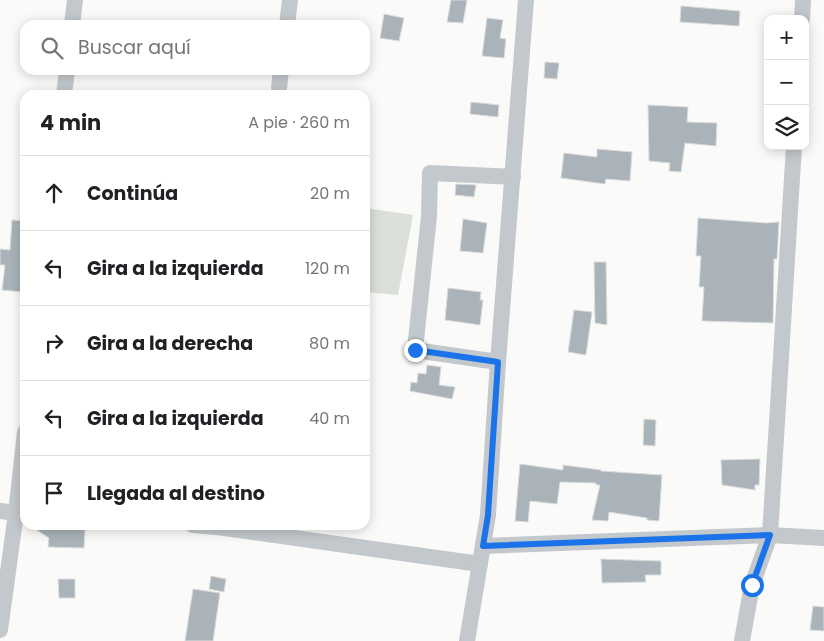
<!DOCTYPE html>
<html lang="es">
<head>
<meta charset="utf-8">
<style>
	:root { --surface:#fff; --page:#f2f2f2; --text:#202124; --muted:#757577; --line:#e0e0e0 }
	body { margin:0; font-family:Poppins,sans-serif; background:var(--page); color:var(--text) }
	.controls { position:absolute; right:15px; top:15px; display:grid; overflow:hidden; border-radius:10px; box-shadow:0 2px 12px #0003 }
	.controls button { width:45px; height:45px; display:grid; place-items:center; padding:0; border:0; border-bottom:1px solid var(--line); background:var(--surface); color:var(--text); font:25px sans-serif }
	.stop { position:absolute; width:15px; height:15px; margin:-11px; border:4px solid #1a73e8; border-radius:50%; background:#fff }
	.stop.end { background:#1a73e8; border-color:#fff; box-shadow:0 1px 5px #0008 }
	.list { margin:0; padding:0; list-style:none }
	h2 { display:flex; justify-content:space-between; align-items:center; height:65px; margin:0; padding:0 20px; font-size:21px }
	h2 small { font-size:16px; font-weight:400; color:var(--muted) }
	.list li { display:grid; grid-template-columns:32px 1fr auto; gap:15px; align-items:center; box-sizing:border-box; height:75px; padding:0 20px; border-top:1px solid var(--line) }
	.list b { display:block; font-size:19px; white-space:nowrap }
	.list em { font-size:16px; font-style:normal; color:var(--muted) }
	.icon { flex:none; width:28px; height:28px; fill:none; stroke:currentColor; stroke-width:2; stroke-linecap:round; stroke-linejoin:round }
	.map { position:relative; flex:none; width:824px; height:641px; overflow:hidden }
	.search { position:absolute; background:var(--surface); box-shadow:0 2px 12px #0003; left:20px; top:20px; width:350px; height:55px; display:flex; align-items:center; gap:12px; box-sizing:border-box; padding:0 18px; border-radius:15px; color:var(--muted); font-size:19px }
	.panel { position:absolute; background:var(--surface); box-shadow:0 2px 12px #0003; left:20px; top:90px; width:350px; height:440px; border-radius:15px }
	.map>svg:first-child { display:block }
	.green { fill:#dadfd7 }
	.building { fill:#aab3b9; stroke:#dcdcda }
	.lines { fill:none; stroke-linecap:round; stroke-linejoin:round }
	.minor { stroke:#c3c8cc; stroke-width:16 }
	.route { stroke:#1a73e8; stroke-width:6 }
</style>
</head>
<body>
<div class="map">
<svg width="824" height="641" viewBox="0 0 824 641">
	<rect width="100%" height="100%" fill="#fafaf8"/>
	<path class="green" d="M365,208L413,215L398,295L365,292Z"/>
	<g class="building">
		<path d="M451,0H467L463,23L447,22Z"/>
		<path d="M681,6L740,11L739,26L680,22Z"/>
		<path d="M384,14L404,18L399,41L380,38Z"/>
		<path d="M487,18L503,20L500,38L506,39L504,58L482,56Z"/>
		<path d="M545,62L559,63L557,79L544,78Z"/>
		<path d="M471,102L499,105L498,117L470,114Z"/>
		<path d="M648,105L688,107L687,122L717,123L716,146L685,143L681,172L669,171L670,163L649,161Z"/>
		<path d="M597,149L632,152L630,181L606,179L605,184L561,178L564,153L597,157Z"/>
		<path d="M456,184L476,185L474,197L455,195Z"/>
		<path d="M698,218L766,223L779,222L777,259H774L773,323L702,321L704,287H699L701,256H696Z"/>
		<path d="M463,219L487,223L483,253L460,251Z"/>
		<path d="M12,220L25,221V271L23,292L2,290L5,265H0V249L10,250Z"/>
		<path d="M594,262H606L607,325L595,323Z"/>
		<path d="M448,288L481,292L480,300H483L480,325L445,320Z"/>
		<path d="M574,310L592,312L586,355L568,352Z"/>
		<path d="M427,365L441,367L439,385L455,387L452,399L410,391L411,382L417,383L418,373L426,374Z"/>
		<path d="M644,419L656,420L655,446L643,445Z"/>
		<path d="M760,459L759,485H755V490L722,485L721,460Z"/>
		<path d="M520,464L563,470V465L601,470V471L662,475L659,521L647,520V518L609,512L608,521L592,520L600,485H596V483L560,482L557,504L530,501L528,522L515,521Z"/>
		<path d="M29,525L85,529L84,548L48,547L49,538Z"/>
		<path d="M601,559L661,561V575H645L646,582L602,583Z"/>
		<path d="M211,576L226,579L224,592L209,589Z"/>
		<path d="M58,579H75V598H59Z"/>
		<path d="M193,589L220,593L213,641H185Z"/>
		<path d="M813,606L824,607V631L810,630Z"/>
	</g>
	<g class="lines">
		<g class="minor">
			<path d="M802,19L803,0"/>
			<path d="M72,25L75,0"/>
			<path d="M287,25L290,0"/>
			<path d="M279,88L281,70"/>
			<path d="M64,95L67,70"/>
			<path d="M498,362L415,350L429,216L430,173L513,177"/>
			<path d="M0,511L16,513L25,432"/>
			<path d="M193,525L217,527L480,564"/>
			<path d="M483,546L770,535L824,538"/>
			<path d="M0,630L16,513H25"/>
			<path d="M467,641L488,515L498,362L526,0"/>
			<path d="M742,641L752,585L770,535L794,146"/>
		</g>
	</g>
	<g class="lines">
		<path class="route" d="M415,350L498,362L488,515L483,546L770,535L752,585"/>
	</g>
</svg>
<div class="controls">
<button>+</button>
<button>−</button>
<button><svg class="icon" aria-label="layers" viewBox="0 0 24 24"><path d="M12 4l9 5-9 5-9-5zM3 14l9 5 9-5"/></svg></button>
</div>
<div class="stop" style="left:752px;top:585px"></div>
<div class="stop end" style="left:415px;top:350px"></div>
<div class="search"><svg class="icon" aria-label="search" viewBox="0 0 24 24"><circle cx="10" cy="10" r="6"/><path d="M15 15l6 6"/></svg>Buscar aquí</div>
<section class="panel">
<h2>4 min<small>A pie · 260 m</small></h2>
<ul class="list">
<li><svg class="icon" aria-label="ahead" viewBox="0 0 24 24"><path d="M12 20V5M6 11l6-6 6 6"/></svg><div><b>Continúa</b></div><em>20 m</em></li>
<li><svg class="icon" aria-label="left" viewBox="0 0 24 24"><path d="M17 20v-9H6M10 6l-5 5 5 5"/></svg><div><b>Gira a la izquierda</b></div><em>120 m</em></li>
<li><svg class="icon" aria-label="right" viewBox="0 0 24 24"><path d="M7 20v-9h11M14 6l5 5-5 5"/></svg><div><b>Gira a la derecha</b></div><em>80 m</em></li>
<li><svg class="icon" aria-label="left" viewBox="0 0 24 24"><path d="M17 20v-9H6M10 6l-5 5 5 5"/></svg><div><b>Gira a la izquierda</b></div><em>40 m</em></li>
<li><svg class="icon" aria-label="arrive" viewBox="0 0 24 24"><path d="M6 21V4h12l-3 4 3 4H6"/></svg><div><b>Llegada al destino</b></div></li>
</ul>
</section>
</div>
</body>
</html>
